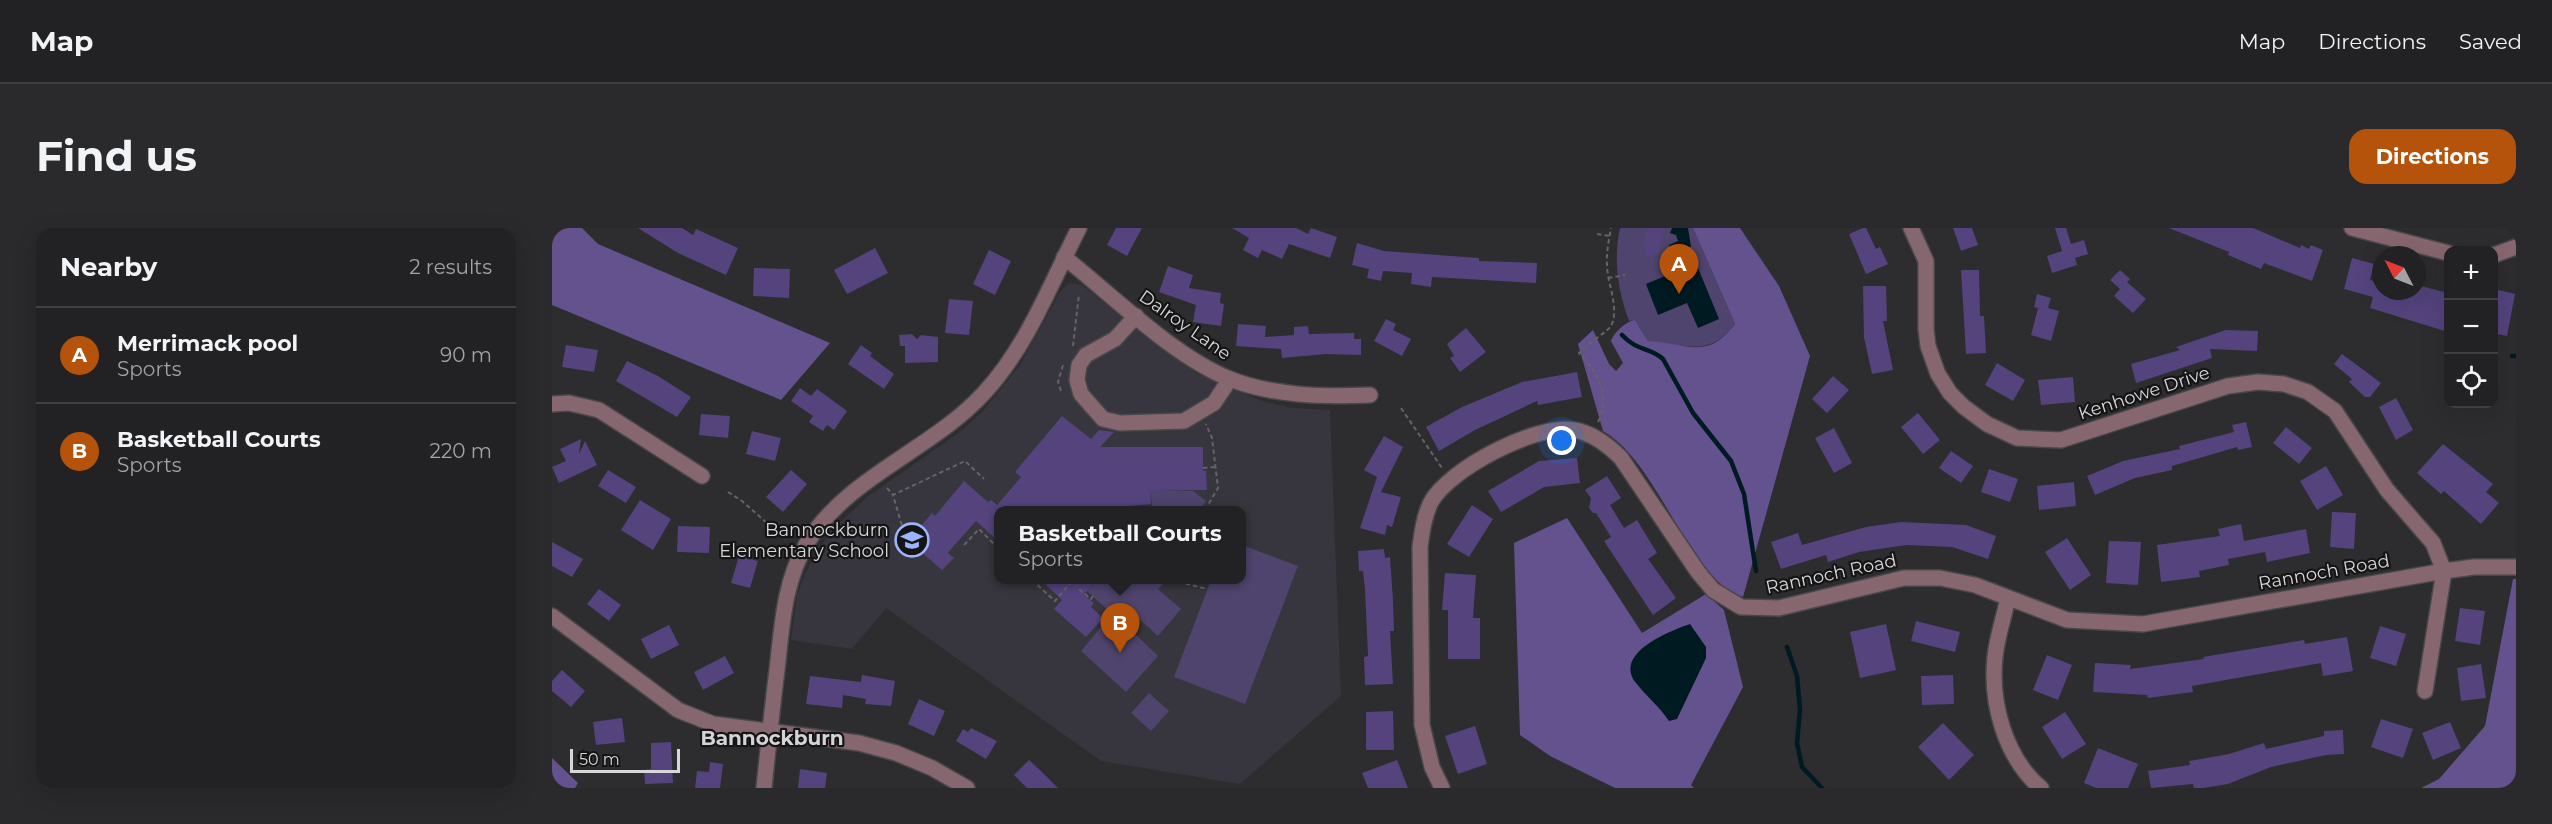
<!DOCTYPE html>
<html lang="en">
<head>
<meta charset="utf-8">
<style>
	:root { --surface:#222123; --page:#2a292b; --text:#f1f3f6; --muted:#a2a3a6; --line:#3f3e41; --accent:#b45309 }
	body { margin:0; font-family:Montserrat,sans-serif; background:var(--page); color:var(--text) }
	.controls { position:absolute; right:18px; top:18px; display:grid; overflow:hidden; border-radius:12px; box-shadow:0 6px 24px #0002 }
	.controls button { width:54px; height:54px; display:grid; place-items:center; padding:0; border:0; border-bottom:2px solid var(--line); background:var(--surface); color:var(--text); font:30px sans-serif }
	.compass { position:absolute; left:1820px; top:18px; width:54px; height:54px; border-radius:50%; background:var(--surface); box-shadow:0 6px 24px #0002; rotate:312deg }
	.scale { position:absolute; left:18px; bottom:15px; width:110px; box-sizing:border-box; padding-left:6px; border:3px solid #d7d7d9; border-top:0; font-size:16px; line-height:21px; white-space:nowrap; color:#d7d7d9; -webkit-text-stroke:4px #151516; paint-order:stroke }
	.you { position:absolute; left:1010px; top:213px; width:21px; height:21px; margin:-15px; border:4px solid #fff; border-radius:50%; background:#1a73e8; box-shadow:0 0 0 9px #1a73e833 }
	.badge { display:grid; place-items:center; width:39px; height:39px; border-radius:50%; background:var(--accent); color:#fff; font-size:20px; font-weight:700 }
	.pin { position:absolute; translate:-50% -50px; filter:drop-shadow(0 2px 3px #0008) }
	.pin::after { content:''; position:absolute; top:32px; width:21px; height:18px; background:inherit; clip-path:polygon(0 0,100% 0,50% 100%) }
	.popup { position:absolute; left:442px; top:278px; width:252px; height:78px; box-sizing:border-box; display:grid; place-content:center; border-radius:12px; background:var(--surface); filter:drop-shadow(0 2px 4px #0005); font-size:20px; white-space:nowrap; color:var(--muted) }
	.popup b { font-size:22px; color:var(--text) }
	.popup::after { content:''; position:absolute; left:50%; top:100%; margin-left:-12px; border:12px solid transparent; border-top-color:var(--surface) }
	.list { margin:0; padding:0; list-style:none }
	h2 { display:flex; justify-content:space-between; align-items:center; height:78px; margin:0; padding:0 24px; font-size:26px }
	h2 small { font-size:20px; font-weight:400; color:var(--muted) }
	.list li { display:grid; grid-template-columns:39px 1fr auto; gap:18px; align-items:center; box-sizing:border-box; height:96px; padding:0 24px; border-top:2px solid var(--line) }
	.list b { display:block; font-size:22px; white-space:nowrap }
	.list p { margin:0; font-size:20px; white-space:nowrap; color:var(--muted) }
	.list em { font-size:20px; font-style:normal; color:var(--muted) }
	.icon { flex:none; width:33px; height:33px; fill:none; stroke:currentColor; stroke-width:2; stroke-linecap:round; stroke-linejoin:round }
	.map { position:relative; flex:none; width:1964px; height:560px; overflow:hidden; border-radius:18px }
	header { display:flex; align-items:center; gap:36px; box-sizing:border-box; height:84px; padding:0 30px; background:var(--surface); border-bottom:2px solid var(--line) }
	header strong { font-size:28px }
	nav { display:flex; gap:33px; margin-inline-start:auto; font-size:21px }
	.intro { display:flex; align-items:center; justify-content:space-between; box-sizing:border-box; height:144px; padding:0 36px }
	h1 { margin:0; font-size:42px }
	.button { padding:15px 27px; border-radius:18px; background:var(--accent); color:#fff; font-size:21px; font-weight:700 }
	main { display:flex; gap:36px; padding:0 36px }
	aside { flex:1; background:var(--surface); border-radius:18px; box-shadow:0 6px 24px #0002 }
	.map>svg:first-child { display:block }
	.built { fill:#37353d; fill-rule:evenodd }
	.green { fill:#4f446d }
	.forest { fill:#63528d }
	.water { fill:#001a22 }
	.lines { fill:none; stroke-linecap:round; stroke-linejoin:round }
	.stream { stroke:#001a22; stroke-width:4.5 }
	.building { fill:#54437d }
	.minor-casing { stroke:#48474a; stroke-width:18 }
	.path { stroke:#646366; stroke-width:2; stroke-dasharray:4.5 3; stroke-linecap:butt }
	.minor { stroke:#87676f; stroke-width:15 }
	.labels { text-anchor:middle; stroke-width:4.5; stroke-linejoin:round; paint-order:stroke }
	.street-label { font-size:18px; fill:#d7d7d9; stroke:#151516 }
	.poi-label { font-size:18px; fill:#d7d7d9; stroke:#151516; text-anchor:end }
	.neighbourhood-label { font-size:20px; font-weight:bold; fill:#d4d3d6; stroke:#151516 }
</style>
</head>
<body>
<header>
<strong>Map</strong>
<nav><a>Map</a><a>Directions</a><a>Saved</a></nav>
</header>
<div class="intro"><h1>Find us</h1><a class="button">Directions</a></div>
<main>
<aside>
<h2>Nearby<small>2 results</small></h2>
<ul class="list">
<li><span class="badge">A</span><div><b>Merrimack pool</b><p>Sports</p></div><em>90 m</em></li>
<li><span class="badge">B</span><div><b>Basketball Courts</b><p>Sports</p></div><em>220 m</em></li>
</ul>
</aside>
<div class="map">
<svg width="1964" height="560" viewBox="0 0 1964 560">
	<rect width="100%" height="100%" fill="#2d2c2f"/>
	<path class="built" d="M517,55L530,57L646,146L710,173L741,180L778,182L789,468L688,556L549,533L334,380L300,421L239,412L245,367L254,343L278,304L315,269L409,203L431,183L468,137L508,64ZM446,282H690V352H446Z"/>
	<g class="green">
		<path d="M1068,0H1141L1183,96C1157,131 1132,116 1096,113L1083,92L1077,93C1066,63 1061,31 1068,0Z"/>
		<path d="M598,263H641L654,273L648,282H601Z"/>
		<path d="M690,317L746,338L693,476L622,449L659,352H690Z"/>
		<path d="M545,352H615L606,361L629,381L606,408L584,388L575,398L606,428L574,464L529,423L560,386L535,363Z"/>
		<path d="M597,465L617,483L599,503L579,485Z"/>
	</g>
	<g class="forest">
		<path d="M0,0H30L46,16L278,115L229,172L0,77Z"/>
		<path d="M1141,0H1188L1227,58L1258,128L1191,369C1135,351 1109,237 1051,203L1026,116L1041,102L1057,136L1064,143L1071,135L1059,113C1062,104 1075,93 1083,92L1096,113C1132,114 1155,134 1183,96Z"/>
		<path d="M1015,290L1090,405L1154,366L1172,382L1191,459L1139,557L1142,560H1063L998,528L968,507L962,315Z"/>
		<path d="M1961,351H1964V554L1958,560H1869L1887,551L1933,498Z"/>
		<path d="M0,530L26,555L23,560H0Z"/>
	</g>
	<g class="water">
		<path d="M1120,0H1136L1139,19L1121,26L1117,17L1126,13L1124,7L1118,5Z"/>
		<path d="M1144,35L1167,91L1146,100L1135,75L1106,87L1094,56Z"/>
		<path d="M1138,396L1154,419V430L1125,491L1117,493C1108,479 1094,468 1084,455C1061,425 1118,403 1138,396Z"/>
	</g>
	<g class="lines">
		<g class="stream">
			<path d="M1070,107C1086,124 1098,119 1111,131L1141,185L1179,233L1192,266L1204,343"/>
			<path d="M1960,128H1964"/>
			<path d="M1235,419L1245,448L1248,482L1245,515L1250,539L1270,560"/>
		</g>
	</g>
	<g class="building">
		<path d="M86,0H130L141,7L144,1L186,20L174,47L126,25Z"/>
		<path d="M564,0H590L575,28L555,17Z"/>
		<path d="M680,0H744L756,6L759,0L785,9L778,30L737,16L730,31L710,22L706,30L691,22L697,10Z"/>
		<path d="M1095,0H1112L1106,25L1093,30L1095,20L1091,19Z"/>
		<path d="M1311,0H1314L1324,21L1328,19L1336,36L1314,46L1297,6Z"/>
		<path d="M1401,0H1420L1426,17L1409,23Z"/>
		<path d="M1503,0H1514L1519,16L1532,12L1536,26L1523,30L1525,37L1500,45L1495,28L1510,23Z"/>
		<path d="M1617,0H1701L1748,20L1749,17L1757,21L1759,17L1771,22L1760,53L1712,35L1709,41L1676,27L1677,24Z"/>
		<path d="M805,15L832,23L927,30V33L985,35L984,55L880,49L879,59L859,56L860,45L831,43L829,53L815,50L817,41L800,37Z"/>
		<path d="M323,20L336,45L295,66L282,42Z"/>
		<path d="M437,22L459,33L443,67L421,56Z"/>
		<path d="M1800,30L1822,36L1818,52L1829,55V63H1865V57L1896,65V104L1818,80L1821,69L1792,61Z"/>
		<path d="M616,38L641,47L637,60L669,65L668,75L672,76L669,98L641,94L644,77L607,64Z"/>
		<path d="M202,40L238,41L237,70L201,68Z"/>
		<path d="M1409,42H1427L1428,88H1432L1434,125L1414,126Z"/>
		<path d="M1568,42L1578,51L1575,54L1594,71L1581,85L1562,68L1568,61L1558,52Z"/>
		<path d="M1311,58H1334L1335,93H1331L1341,142L1320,146L1312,109Z"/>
		<path d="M1946,62L1963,66L1955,108L1941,105V82Z"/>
		<path d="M1485,66L1499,70L1496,80L1507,83L1499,113L1479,107L1486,80L1482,79Z"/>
		<path d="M397,71L421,73L417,107L393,105Z"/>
		<path d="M834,91L844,96L841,102L859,111L850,128L822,113Z"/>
		<path d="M686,96L714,98L713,109L742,107V99L756,98L757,106L802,105V111H809V127L774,126L730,130L729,121L684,118Z"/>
		<path d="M914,100L934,124L908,144L898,130L902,128L895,116Z"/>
		<path d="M1674,102L1706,103L1705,123L1658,121L1660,130L1584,155L1579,136L1628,122L1624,119Z"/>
		<path d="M360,106L365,111L369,107L386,109V134L353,135V118H348L347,107Z"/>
		<path d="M14,117L46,122L42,144L10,139Z"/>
		<path d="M309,117L320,125L318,128L342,146L332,161L296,136Z"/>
		<path d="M1790,126L1829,155L1818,169H1813L1797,154L1800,151L1782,136Z"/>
		<path d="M75,133L106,148L139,169L125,189L64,153Z"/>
		<path d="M1445,135L1473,152L1461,173L1433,157Z"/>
		<path d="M1025,144L1030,169L986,177L985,173L923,202L887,223L874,199L910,179L970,154Z"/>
		<path d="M1281,148L1297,162L1275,185L1260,171Z"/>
		<path d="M1521,149L1523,174L1489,177L1486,152Z"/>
		<path d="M248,160L259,168L265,161L295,183L282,202L275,197L271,203L257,194L261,188L239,173Z"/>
		<path d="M1844,170L1861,202L1844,212L1827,179Z"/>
		<path d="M1366,185L1388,212L1371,226L1349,199Z"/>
		<path d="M149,186L178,188L176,210L147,207Z"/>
		<path d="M510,188L539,211L547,202L562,204L548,219H651V243L654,242L655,262L598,263L599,276L552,280V282H447V314L424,293L399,321L396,325L402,330L390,342L356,313L380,285L383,288L412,253L436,274L439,272L445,277L469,249L463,244Z"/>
		<path d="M1694,194L1700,219L1686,222L1685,219L1620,238V242L1583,250L1543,267L1535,248L1571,233L1628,221L1627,218L1682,204L1680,197Z"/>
		<path d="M1734,199L1760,220L1747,236L1721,215Z"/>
		<path d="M1282,200L1300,235L1282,245L1263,210Z"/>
		<path d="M200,203L229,210L223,233L194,226Z"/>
		<path d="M832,208L851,219L829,264L849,269L840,299L835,297L833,307L808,300L825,249L812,242Z"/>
		<path d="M29,211L27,226L33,213L45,237L7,255L0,239L14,233L8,221Z"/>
		<path d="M1891,216L1941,256L1934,264L1947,275L1929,296L1892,263L1889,266L1865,245Z"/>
		<path d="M1399,223L1421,238L1409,255L1387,240Z"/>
		<path d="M1025,230L1028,255L992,259L949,284L936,263L987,233Z"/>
		<path d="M1774,238L1791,267L1765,282L1748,253Z"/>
		<path d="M1437,241L1466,251L1458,274L1429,264Z"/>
		<path d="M56,242L84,259L74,275L46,258Z"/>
		<path d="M239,242L255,256L231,284L214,269Z"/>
		<path d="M1055,248L1069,270L1058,277L1072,300L1085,292L1105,325L1096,331L1124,370L1101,387L1052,313L1059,309L1044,285H1041L1037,280L1039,270L1033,262Z"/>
		<path d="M1522,254L1524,278L1487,282L1485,258Z"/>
		<path d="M88,272L119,291L101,322L69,302Z"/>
		<path d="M920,277L941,291L917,329L895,316Z"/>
		<path d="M1780,284L1804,285L1802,321L1778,319Z"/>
		<path d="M1349,294L1414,297L1444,308L1436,331L1400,319L1355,317L1307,324L1276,334L1274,327L1229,341L1219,314L1246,305L1250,317L1314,299Z"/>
		<path d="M1689,296L1692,313L1754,301L1758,325L1715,334L1713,324L1676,331L1677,337L1647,343L1648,349L1609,354L1605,317L1668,308L1666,301Z"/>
		<path d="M126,298L158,299L157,325L125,324Z"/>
		<path d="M1515,310L1539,347L1518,362L1493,324Z"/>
		<path d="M1557,313L1589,314L1586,357L1554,355Z"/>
		<path d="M0,314L31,331L20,349L0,338Z"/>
		<path d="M832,321L833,330L838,329L841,372L842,403H838L841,456L813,457L812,429L816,428L813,361L811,343H807L806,323Z"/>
		<path d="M187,328L206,333L198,360L179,355Z"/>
		<path d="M893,345L924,347L921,390H928V431H896V382H890Z"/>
		<path d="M488,351H545L532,367L542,375L539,379L551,390L534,409L502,381L510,372Z"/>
		<path d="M47,361L69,377L57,393L35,376Z"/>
		<path d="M1908,380L1933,383L1928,417L1903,413Z"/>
		<path d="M1364,393L1408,404L1403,424L1359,413Z"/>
		<path d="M1334,396L1344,442L1308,450L1298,404Z"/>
		<path d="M117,397L127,417L99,431L89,411Z"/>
		<path d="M1828,398L1854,406L1844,438L1818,430Z"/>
		<path d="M1795,409L1801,443L1771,448L1769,435L1640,458L1641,464L1596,470L1595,467L1541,464L1543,435L1579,437L1578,441L1652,431L1651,429L1752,412L1753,416Z"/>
		<path d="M1495,427L1520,437L1506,472L1481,462Z"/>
		<path d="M173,428L182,445L151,462L142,444Z"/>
		<path d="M1929,436L1934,470L1909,473L1905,440Z"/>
		<path d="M10,442L33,463L19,479L0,463V453Z"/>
		<path d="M310,447L343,453L339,478L313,476L314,471L291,467L290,480L254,476L258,448L309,454Z"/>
		<path d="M1401,447L1402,476L1370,477L1369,448Z"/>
		<path d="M367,471L393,483L382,508L356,496Z"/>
		<path d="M841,483L842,522H814V484Z"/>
		<path d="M1513,484L1534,516L1510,531L1490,499Z"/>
		<path d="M70,490L73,514L44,517L41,494Z"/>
		<path d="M1829,491L1861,501L1851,530L1819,519Z"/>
		<path d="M1898,494L1909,520L1881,532L1870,505Z"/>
		<path d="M1391,495L1422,527L1397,552L1366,519Z"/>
		<path d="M923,498L935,536L906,546L893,508Z"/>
		<path d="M419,500L445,513L434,531L404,513L411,501L416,504Z"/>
		<path d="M1791,502L1792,526L1774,527L1719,539L1676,556L1651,560H1642L1641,556L1599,560L1596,543L1638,537L1637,533L1677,526L1712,515L1714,521L1772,508V503Z"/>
		<path d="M119,514L121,555L93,556L92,542L99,541V515Z"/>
		<path d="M1546,520L1586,536L1576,560H1544L1532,555Z"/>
		<path d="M477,532L489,543L506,560H475L462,547Z"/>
		<path d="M845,532L856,560H816L810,545Z"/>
		<path d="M158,534L171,536L168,560H143L145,543L157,544Z"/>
		<path d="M248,541L275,545L273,560H246Z"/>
	</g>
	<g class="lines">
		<defs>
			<g id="minor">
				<path d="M1359,0L1374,33V101L1376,118L1386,146L1398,165L1412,179L1435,196L1465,210L1509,212L1676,158L1706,154L1732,156L1756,164L1783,183L1835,262L1881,315L1892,343L1873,463"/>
				<path d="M1800,0L1896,25"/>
				<path d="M1942,27L1964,19"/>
				<path d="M512,29C561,68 621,128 678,151C721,168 772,169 818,167"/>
				<path d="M584,88L563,111L534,127L527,137L525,152L529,166L551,191L568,195L632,193L662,175L678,151"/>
				<path d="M0,176L17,175L47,182L150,248"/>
				<path d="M1456,370C1452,389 1445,409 1443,429C1438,474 1453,530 1489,560"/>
				<path d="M0,388L126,482L161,496L307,515L344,525L380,540L415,560"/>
				<path d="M212,560C216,521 220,481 225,442C230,398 232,353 255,315C296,248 380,222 432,165C475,119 499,55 527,0"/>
				<path d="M890,560L880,539L870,497L868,319C870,304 872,288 879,274C897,241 985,195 1022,202C1041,205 1056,217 1069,230L1146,344L1161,362L1189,379L1227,380L1352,350H1388L1423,357L1515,392L1591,396L1892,343L1922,339H1964"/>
			</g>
		</defs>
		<use href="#minor" class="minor-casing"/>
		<g class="path">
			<path d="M1045,6L1058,8"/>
			<path d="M1056,50L1073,47"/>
			<path d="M521,118L527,66"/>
			<path d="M509,163L506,154L511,137"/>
			<path d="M849,180L890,240"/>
			<path d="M1046,194C1060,168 1045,145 1027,125C1035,116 1055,104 1059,98C1068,81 1055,55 1055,37C1054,25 1057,12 1059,0"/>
			<path d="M651,240L663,239"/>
			<path d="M335,260L341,267"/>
			<path d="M176,264L190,273L234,312"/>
			<path d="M653,282L666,260L660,210L654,196"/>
			<path d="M360,308L350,298L341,267L413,233L432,251"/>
			<path d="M412,317L427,301L446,320"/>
			<path d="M480,352L503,373L518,355"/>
			<path d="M619,352L655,361"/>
			<path d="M527,361L539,371L541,368"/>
		</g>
		<use href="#minor" class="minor"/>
	</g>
	<defs>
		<symbol id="school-ring" viewBox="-11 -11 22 22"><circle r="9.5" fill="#151516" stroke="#9db4fd" stroke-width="1.5"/><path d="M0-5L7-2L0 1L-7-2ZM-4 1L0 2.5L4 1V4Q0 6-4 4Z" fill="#9db4fd"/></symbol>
	</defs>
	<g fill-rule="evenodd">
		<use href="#school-ring" x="341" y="293" width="38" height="38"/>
	</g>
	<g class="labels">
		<g class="street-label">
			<text transform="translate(633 97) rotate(35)" y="6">Dalroy Lane</text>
			<text transform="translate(1592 165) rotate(-18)" y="6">Kenhowe Drive</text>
			<text transform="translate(1772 344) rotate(-10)" y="6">Rannoch Road</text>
			<text transform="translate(1279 346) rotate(-12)" y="6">Rannoch Road</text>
		</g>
		<g class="poi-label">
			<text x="337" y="308">Bannockburn<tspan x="337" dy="21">Elementary School</tspan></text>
		</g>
		<g class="neighbourhood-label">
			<text x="220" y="517">Bannockburn</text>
		</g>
	</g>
</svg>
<div class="controls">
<button>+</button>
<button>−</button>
<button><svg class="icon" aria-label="locate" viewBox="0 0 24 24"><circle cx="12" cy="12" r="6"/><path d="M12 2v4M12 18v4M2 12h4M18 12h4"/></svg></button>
</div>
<svg class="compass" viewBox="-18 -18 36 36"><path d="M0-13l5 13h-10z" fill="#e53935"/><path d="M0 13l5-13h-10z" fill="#a2a3a6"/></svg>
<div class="scale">50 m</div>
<div class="you"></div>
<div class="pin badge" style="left:1127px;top:66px">A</div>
<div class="pin badge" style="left:568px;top:425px">B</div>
<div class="popup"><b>Basketball Courts</b>Sports</div>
</div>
</main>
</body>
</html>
